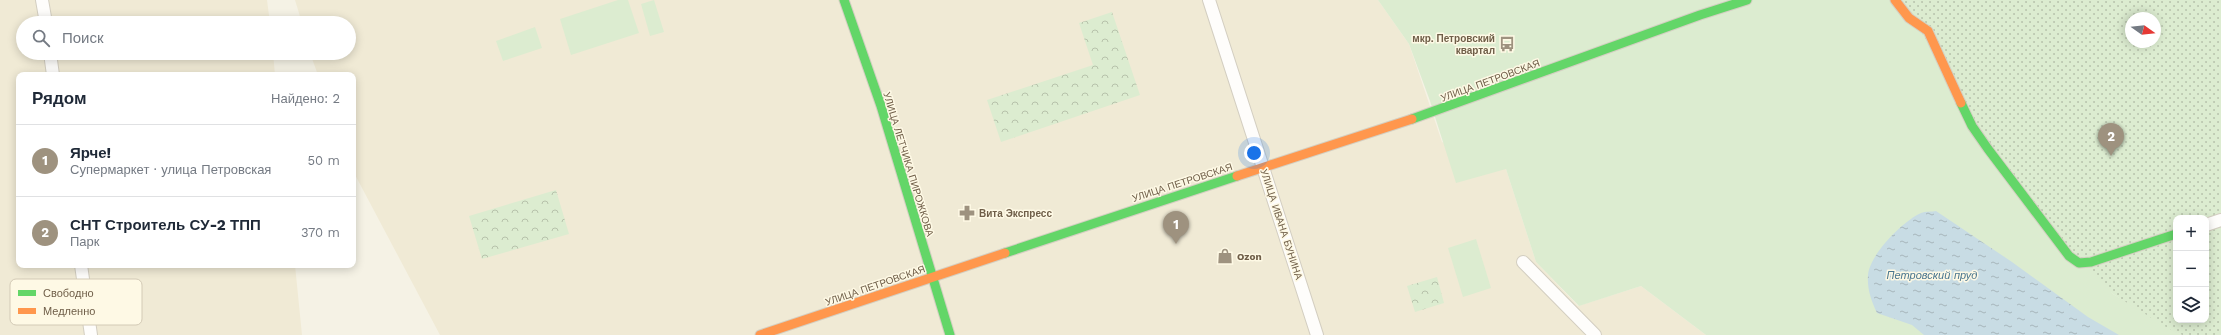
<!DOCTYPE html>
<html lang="ru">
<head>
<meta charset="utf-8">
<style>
	:root { --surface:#fff; --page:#f2f2f3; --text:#1f2937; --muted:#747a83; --line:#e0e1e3; --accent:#9e927f }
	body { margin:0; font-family:"Work Sans",sans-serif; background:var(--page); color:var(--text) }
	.controls { position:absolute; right:12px; bottom:12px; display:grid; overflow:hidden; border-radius:8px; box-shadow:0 2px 10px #0003 }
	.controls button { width:36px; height:36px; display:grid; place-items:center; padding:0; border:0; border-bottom:1px solid var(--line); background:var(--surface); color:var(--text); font:20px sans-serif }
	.compass { position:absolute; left:2125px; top:12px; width:36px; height:36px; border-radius:50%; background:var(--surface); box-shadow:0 2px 10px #0003; rotate:105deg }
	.you { position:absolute; left:1254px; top:153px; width:14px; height:14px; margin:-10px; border:3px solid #fff; border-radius:50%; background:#1a73e8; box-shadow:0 0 0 6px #1a73e833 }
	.badge { display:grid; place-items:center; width:26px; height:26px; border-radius:50%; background:var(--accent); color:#fff; font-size:13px; font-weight:700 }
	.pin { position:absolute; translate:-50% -33px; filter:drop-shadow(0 1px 2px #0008) }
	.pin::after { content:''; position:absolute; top:21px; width:14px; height:12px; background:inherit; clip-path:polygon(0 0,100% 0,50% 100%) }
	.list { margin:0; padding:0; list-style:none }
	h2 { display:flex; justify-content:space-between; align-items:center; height:52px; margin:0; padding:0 16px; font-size:17px }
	h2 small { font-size:13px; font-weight:400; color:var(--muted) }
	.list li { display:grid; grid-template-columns:26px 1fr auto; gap:12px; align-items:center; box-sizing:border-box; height:72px; padding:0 16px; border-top:1px solid var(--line) }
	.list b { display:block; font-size:15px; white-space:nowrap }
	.list p { margin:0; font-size:13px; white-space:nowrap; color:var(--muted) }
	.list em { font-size:13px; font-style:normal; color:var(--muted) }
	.icon { flex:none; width:22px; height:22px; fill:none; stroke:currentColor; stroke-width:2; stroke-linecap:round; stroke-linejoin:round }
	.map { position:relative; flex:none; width:2221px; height:335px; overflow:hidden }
	.search { position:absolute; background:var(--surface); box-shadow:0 2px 10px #0003; left:16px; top:16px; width:340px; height:44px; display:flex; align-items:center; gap:10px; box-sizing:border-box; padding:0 14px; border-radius:22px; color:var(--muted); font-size:15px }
	.panel { position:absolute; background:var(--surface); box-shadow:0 2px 10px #0003; left:16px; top:72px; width:340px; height:196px; border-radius:8px }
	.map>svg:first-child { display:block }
	.residential { fill:#f0ead5 }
	.grass { fill:#dcecd0 }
	.park { fill:url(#park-crowns) }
	.garden { fill:url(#garden-dots); fill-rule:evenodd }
	.water { fill:url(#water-ripples) }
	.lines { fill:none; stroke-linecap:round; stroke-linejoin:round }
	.street-casing { stroke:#d3cec1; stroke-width:14 }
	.fast-casing { stroke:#d4cfc2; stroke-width:11 }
	.slow-casing { stroke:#d4cfc2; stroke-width:11 }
	.street { stroke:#fefdfb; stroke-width:12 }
	.fast { stroke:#63d668; stroke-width:9 }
	.slow { stroke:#ff974d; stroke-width:9 }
	.labels { text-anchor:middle; stroke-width:3; stroke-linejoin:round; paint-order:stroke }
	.poi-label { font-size:10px; font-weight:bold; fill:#6f5e48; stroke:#fef9e5; text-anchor:start }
	.street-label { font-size:10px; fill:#6f5e48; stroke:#fef9e5 }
	.water-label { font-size:11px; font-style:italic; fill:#49768f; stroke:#fef9e5 }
	.key { fill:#fef9e5; stroke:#d3cab6; stroke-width:1 }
	.key-label { font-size:11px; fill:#6f5e48 }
</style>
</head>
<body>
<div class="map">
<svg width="2221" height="335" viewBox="0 0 2221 335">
	<defs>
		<pattern id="park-crowns" width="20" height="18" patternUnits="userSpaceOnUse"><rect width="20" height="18" fill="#dcecd0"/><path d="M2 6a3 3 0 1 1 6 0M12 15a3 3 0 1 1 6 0" fill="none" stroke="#b7c2ab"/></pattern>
		<pattern id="garden-dots" width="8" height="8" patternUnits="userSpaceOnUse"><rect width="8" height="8" fill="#dcecd0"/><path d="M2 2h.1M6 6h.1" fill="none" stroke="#b7c2ab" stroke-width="1.8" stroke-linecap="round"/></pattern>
		<pattern id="water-ripples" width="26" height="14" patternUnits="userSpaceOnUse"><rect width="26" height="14" fill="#c8dce4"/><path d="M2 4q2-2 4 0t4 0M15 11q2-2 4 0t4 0" fill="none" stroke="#a7b6bb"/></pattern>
	</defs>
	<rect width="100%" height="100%" fill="#f5f2e5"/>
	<g class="residential">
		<path d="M0,0H267L270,23H23V53H273L275,75H19V265H295L302,335H0Z"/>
		<path d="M295,0H1378L1409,44L1442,142L1506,169L1536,262L1578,306L1641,286L1706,335H440L353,171V75H318L310,53H349V23H302Z"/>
	</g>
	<g class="grass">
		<path d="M618,0H628L639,33L571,55L560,19Z"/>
		<path d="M654,0L664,32L650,36L641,4Z"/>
		<path d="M1378,0H1902L2113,294L2182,335H1706L1641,286L1579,306L1536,262L1506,169L1456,183L1430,101L1409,44Z"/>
		<path d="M535,27L542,48L503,61L496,41Z"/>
		<path d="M1476,239L1491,288L1463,297L1448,248Z"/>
	</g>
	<g class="park">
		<path d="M1112,12L1140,95L1001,142L987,100L1093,65L1079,23Z"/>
		<path d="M556,190L569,234L482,259L469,216Z"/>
		<path d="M1437,277L1444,303L1415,312L1407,286Z"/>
	</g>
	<path class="garden" d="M1902,0H2221V335H2182L2166,327L2113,294L2065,245L1984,136ZM2131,18H2155V42H2131ZM2176,218H2206V320H2176Z"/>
	<path class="water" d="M1936,211L2012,262L2088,317L2119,335H1924L1912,325L1877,313C1871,300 1867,289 1868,275C1870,254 1903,221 1921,213C1925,211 1932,212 1936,211Z"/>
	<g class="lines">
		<defs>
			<g id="street">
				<path d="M42,0L46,23"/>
				<path d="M1209,0L1317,335"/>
				<path d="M50,53L53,75"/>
				<path d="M2206,225L2221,220"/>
				<path d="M1523,262L1595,335"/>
				<path d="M81,265L91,335"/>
			</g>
			<g id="fast">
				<path d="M844,0L881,106L950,335"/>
				<path d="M1961,103L1972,126L1988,149L2069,256L2079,263L2091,262L2176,234"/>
				<path d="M1412,119L1700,15L1747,0"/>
				<path d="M1005,253L1237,176"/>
			</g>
			<g id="slow">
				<path d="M1895,0L1909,18L1928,31L1961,103"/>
				<path d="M1237,176L1412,119"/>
				<path d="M760,335L1005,253"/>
			</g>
		</defs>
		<use href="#street" class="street-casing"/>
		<use href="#fast" class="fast-casing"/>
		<use href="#slow" class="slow-casing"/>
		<use href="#street" class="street"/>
		<use href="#fast" class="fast"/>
		<use href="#slow" class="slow"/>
	</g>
	<defs>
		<symbol id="bus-bare" viewBox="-9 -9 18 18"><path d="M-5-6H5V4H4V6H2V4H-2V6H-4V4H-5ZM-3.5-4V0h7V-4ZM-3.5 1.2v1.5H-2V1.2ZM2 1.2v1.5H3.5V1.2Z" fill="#9e927f" stroke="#fef9e5" stroke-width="2.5" paint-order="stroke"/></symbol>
		<symbol id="pharmacy-bare" viewBox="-9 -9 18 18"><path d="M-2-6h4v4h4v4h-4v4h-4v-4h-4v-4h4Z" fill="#9e927f" stroke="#fef9e5" stroke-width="2.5" paint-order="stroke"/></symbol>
		<symbol id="shop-bare" viewBox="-9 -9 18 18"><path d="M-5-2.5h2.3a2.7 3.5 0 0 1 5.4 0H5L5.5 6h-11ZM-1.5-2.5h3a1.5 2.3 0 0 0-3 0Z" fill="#9e927f" stroke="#fef9e5" stroke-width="2.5" paint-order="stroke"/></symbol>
	</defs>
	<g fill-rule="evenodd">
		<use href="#bus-bare" x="1496" y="33" width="22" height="22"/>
		<use href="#pharmacy-bare" x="956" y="202" width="22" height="22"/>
		<use href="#shop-bare" x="1214" y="245" width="22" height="22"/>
	</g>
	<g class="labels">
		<g class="poi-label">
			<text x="1495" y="42" text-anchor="end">мкр. Петровский<tspan x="1495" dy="12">квартал</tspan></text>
			<text x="979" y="217">Вита Экспресс</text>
			<text x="1237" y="260">Ozon</text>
		</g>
		<g class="street-label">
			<text transform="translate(1490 80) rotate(-20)" y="4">УЛИЦА ПЕТРОВСКАЯ</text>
			<text transform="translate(909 164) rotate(73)" y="4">УЛИЦА ЛЕТЧИКА ПИРОЖКОВА</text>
			<text transform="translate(1182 182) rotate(-18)" y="4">УЛИЦА ПЕТРОВСКАЯ</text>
			<text transform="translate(1282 224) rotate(72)" y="4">УЛИЦА ИВАНА БУНИНА</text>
			<text transform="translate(875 285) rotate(-19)" y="4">УЛИЦА ПЕТРОВСКАЯ</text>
		</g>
		<g class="water-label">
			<text x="1932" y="279">Петровский пруд</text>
		</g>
	</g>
	<rect x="10" y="279" width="132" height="46" rx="6" class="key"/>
	<rect x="18" y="290" width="18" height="6" fill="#63d668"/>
	<rect x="18" y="308" width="18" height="6" fill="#ff974d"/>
	<g class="key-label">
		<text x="43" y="297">Свободно</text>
		<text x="43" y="315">Медленно</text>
	</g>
</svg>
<div class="controls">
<button>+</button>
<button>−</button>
<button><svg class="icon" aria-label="layers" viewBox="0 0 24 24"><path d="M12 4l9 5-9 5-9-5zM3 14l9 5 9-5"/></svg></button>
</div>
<svg class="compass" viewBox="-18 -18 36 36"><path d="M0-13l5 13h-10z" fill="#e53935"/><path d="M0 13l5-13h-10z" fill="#747a83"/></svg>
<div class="you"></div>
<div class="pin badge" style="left:1176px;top:244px">1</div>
<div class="pin badge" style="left:2111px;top:156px">2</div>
<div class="search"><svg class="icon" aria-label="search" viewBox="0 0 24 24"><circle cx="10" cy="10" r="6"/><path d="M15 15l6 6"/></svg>Поиск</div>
<section class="panel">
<h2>Рядом<small>Найдено: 2</small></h2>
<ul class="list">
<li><span class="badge">1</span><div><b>Ярче!</b><p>Супермаркет · улица Петровская</p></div><em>50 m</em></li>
<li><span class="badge">2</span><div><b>СНТ Строитель СУ-2 ТПП</b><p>Парк</p></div><em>370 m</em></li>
</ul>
</section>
</div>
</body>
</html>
